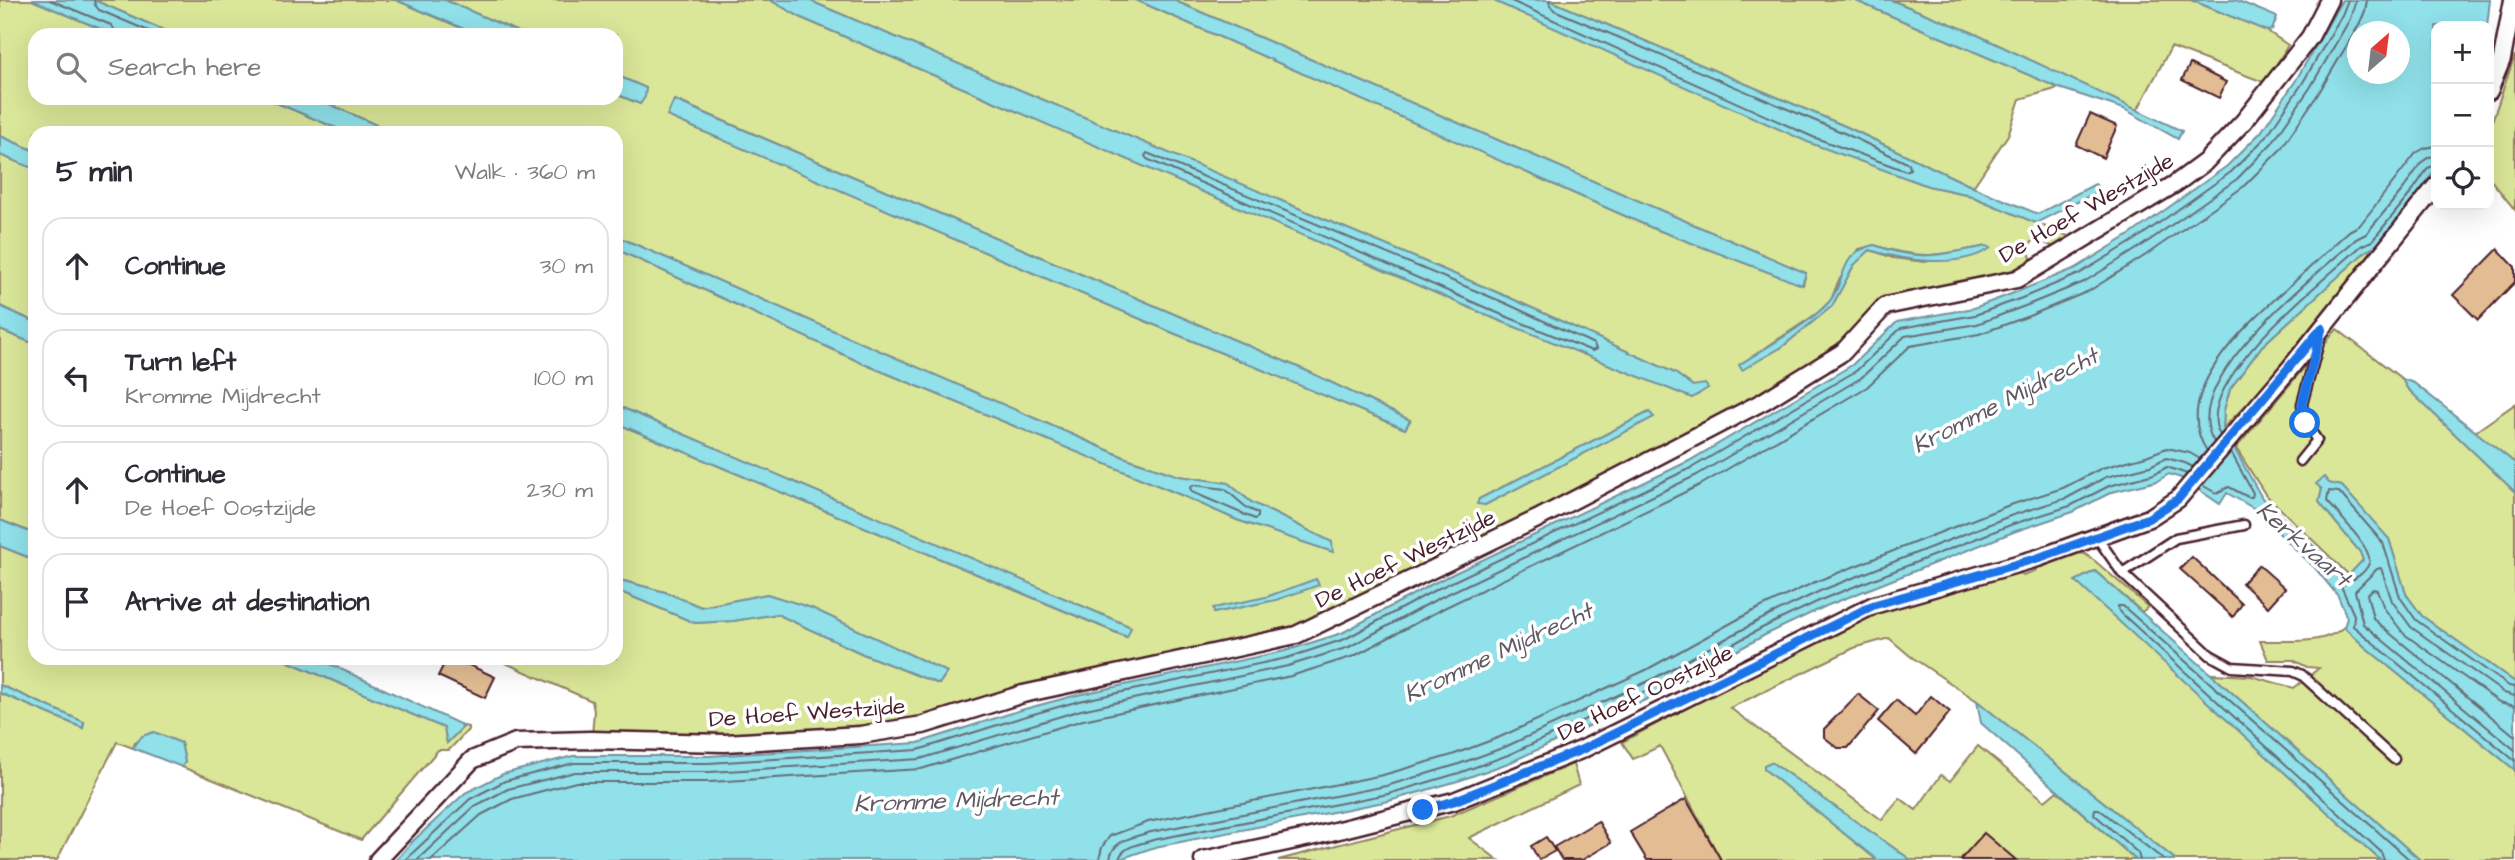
<!DOCTYPE html>
<html lang="en">
<head>
<meta charset="utf-8">
<style>
	:root { --surface:#fff; --page:#f7f7f7; --text:#2b2b33; --muted:#7c7c81; --line:#e1e1e2 }
	body { margin:0; font-family:"Architects Daughter",sans-serif; background:var(--page); color:var(--text) }
	.controls { position:absolute; right:21px; top:21px; display:grid; overflow:hidden; border-radius:14px; box-shadow:0 7px 28px #0002 }
	.controls button { width:63px; height:63px; display:grid; place-items:center; padding:0; border:0; border-bottom:2px solid var(--line); background:var(--surface); color:var(--text); font:35px sans-serif }
	.compass { position:absolute; left:2347px; top:21px; width:63px; height:63px; border-radius:50%; background:var(--surface); box-shadow:0 7px 28px #0002; rotate:28deg }
	.stop { position:absolute; width:21px; height:21px; margin:-16px; border:5px solid #1a73e8; border-radius:50%; background:#fff }
	.stop.end { background:#1a73e8; border-color:#fff; box-shadow:0 2px 7px #0008 }
	.list { margin:0; padding:0; list-style:none }
	h2 { display:flex; justify-content:space-between; align-items:center; height:91px; margin:0; padding:0 28px; font-size:30px }
	h2 small { font-size:23px; font-weight:400; color:var(--muted) }
	.list li { display:grid; grid-template-columns:46px 1fr auto; gap:21px; align-items:center; box-sizing:border-box; height:98px; margin:0 14px 14px; padding:0 14px; border:2px solid var(--line); border-radius:21px }
	.list b { display:block; font-size:26px; white-space:nowrap }
	.list p { margin:0; font-size:23px; white-space:nowrap; color:var(--muted) }
	.list em { font-size:23px; font-style:normal; color:var(--muted) }
	.icon { flex:none; width:38px; height:38px; fill:none; stroke:currentColor; stroke-width:2; stroke-linecap:round; stroke-linejoin:round }
	.map { position:relative; flex:none; width:2515px; height:860px; overflow:hidden }
	.search { position:absolute; background:var(--surface); box-shadow:0 7px 28px #0002; left:28px; top:28px; width:595px; height:77px; display:flex; align-items:center; gap:18px; box-sizing:border-box; padding:0 24px; border-radius:21px; color:var(--muted); font-size:26px }
	.panel { position:absolute; background:var(--surface); box-shadow:0 7px 28px #0002; left:28px; top:126px; width:595px; height:539px; border-radius:21px }
	.map>svg:first-child { display:block }
	.green { fill:#dae698; stroke:#928262; stroke-width:2; fill-rule:evenodd }
	.water { fill:#90e1ea; stroke:#74939e; stroke-width:2; fill-rule:evenodd }
	.lines { fill:none; stroke-linecap:round; stroke-linejoin:round }
	.shore { stroke:#666d77; stroke-width:2 }
	.building { fill:#e2bd93; stroke:#4a1f2b; stroke-width:2 }
	.service-casing { stroke:#4a1f2b; stroke-width:13 }
	.minor-casing { stroke:#4a1f2b; stroke-width:21 }
	.service { stroke:#fff; stroke-width:8 }
	.minor { stroke:#fff; stroke-width:16 }
	.route { stroke:#1a73e8; stroke-width:9 }
	.labels { text-anchor:middle; stroke-width:7; stroke-linejoin:round; paint-order:stroke }
	.street-label { font-size:23px; fill:#4a1f2b; stroke:#fff }
	.water-label { font-size:24px; font-style:italic; fill:#5f5964; stroke:#fff }
</style>
</head>
<body>
<div class="map">
<svg width="2515" height="860" viewBox="0 0 2515 860">
	<rect width="100%" height="100%" fill="#fff"/>
	<filter id="ink" filterUnits="userSpaceOnUse"><feTurbulence type="fractalNoise" baseFrequency=".0143" numOctaves="2"/><feDisplacementMap in="SourceGraphic" scale="14" xChannelSelector="R" yChannelSelector="G"/><feConvolveMatrix kernelMatrix="1 2 1 2 8 2 1 2 1" color-interpolation-filters="sRGB"/></filter>
	<g filter="url(#ink)">
		<g class="green">
			<path d="M0,0H32L115,35H35V98H265L348,133H35V151L0,136Z"/>
			<path d="M94,0H396L478,35H175Z"/>
			<path d="M445,0H770L804,19L1498,320L1692,398L1699,394L1693,386L1675,373L1508,297L808,0H1136L1650,227L1803,285L1806,273L1173,0H1492L1928,186L1966,194L2075,239L2058,249L2035,239L2027,248L2032,260C1989,292 1935,293 1883,298L1854,331L1831,352L1729,416L1308,628L922,726L740,737L592,735L594,711L592,701L494,658H616V590L695,623L733,621L777,614L863,654L939,684L947,672L812,609L767,594L701,607L665,592L616,579V423L1126,637L1131,627L616,405V249L864,364L1181,495L1237,520L1332,551L1300,526L1251,502L1228,483L1179,476L1126,458L616,236V133H394L316,98H616V94L640,104L646,88L616,75V35H525ZM675,100L1307,371L1410,421L1405,429L1171,332L667,116ZM1874,245C1921,261 1940,255 1987,246L1925,262L1893,258L1871,250L1863,254L1854,265L1832,306L1782,347L1742,369L1740,365L1819,312L1831,300L1838,282L1859,249ZM1649,412L1653,417L1485,505L1479,499Z"/>
			<path d="M1549,0H1854L2059,88L2020,99L2008,135L1973,187L1847,127Z"/>
			<path d="M1891,0H2191L2267,31L2288,45L2266,83L2171,47L2137,111L1971,32Z"/>
			<path d="M2515,55V210L2489,178V130Z"/>
			<path d="M0,155L35,169V322L0,306Z"/>
			<path d="M2375,247L2257,394L2223,428L2224,410L2230,389L2262,346L2366,251Z"/>
			<path d="M2337,329L2402,379L2407,388L2515,492V682L2422,616L2406,594L2389,539L2322,489L2319,502L2360,552L2363,560L2349,575L2265,494L2236,448Z"/>
			<path d="M0,330L35,344V534L0,520Z"/>
			<path d="M2515,404V463L2475,432Z"/>
			<path d="M0,546L35,560V658H280L444,728L447,743L464,726L468,727V730L449,750H438L361,840L182,767L185,762L181,743L154,732L135,743L133,748L117,742L57,860H0V693L83,728L84,722L0,685Z"/>
			<path d="M2071,552L2085,554L2095,561L2148,607L2142,612L2095,571L2076,581L2380,860H2176L1977,701L1910,656L1889,638L1854,648L1730,708L1882,820L1900,798L1916,810L1941,775L1950,781L1978,746L2045,801L2057,791L2136,860H1911L1771,762L1764,769L1877,860H1721L1660,746L1633,759L1622,742L1770,664L1902,602L2014,568L2023,575L2035,571L2043,560Z"/>
			<path d="M2344,627L2364,646L2515,770V860H2420L2211,674L2251,676L2294,688L2319,668L2307,667L2293,660H2268L2260,641C2286,640 2323,646 2344,627Z"/>
			<path d="M1573,764L1579,785L1469,838L1498,860H1278L1450,816Z"/>
		</g>
		<g class="water">
			<path d="M32,0H94L175,35H115Z"/>
			<path d="M396,0H445L525,35H478Z"/>
			<path d="M770,0H808L1508,297L1675,373L1693,386L1705,384L1708,388L1692,398L1498,320L804,19Z"/>
			<path d="M1136,0H1173L1806,273L1802,285L1650,227Z"/>
			<path d="M1492,0H1549L1847,127L1973,187L2038,214L2095,184L2101,190L2036,223L1966,194L1928,186L1810,143Z"/>
			<path d="M1854,0H1891L1971,32L2182,131L2178,139L2124,109L2059,88Z"/>
			<path d="M2191,0H2236L2277,17L2272,30L2267,31Z"/>
			<path d="M2342,0H2490L2487,26H2436V168L2417,197L2375,247L2366,251L2262,346L2230,389L2224,410L2223,428L2262,498L2347,577L2363,560L2360,552L2319,502L2322,489L2316,484L2324,477L2329,483L2342,486L2389,539L2406,594L2422,616L2515,682V770L2364,646L2344,627L2347,618L2338,596L2316,569L2253,508L2227,493L2220,504L2181,478L2169,474L2157,481L2112,492L2073,512L2016,531L1826,606L1765,635L1658,694L1511,762L1461,780L1389,801L1155,847L1117,860H396L413,841L465,793L503,774L573,756H709L918,743L1021,710L1077,695L1285,651L1342,633L1432,584L1689,461L1852,365L1897,322L1974,308L2019,291L2076,268L2131,234L2227,166L2261,132L2296,80ZM2358,32H2400V74H2358Z"/>
			<path d="M616,75L646,88L645,97L640,104L616,94Z"/>
			<path d="M265,98H316L394,133H348Z"/>
			<path d="M674,100L1307,371L1410,420L1405,429L1171,332L667,116Z"/>
			<path d="M0,136L35,151V169L0,155Z"/>
			<path d="M616,236L1126,458L1179,476L1228,483L1251,502L1332,542L1333,552L1237,520L1181,495L864,364L616,249Z"/>
			<path d="M1874,245C1921,262 1940,255 1987,246L1991,248C1959,269 1904,261 1870,250L1854,265L1832,306L1782,347L1742,370L1739,365C1763,349 1812,322 1829,302C1848,279 1837,254 1874,245Z"/>
			<path d="M0,306L35,322V344L0,330Z"/>
			<path d="M2402,379L2414,383L2515,463V492L2407,388Z"/>
			<path d="M616,405L1131,627L1127,637L616,423Z"/>
			<path d="M1649,412L1654,417L1485,505L1477,504L1479,499Z"/>
			<path d="M0,520L35,534V560L0,546Z"/>
			<path d="M2095,571L2420,860H2380L2075,581Z"/>
			<path d="M616,579L665,592L701,607L767,594L812,608L947,672L939,684L863,654L777,614L733,621L695,623L616,590Z"/>
			<path d="M1316,579L1319,585L1276,600L1214,613L1213,608L1266,597Z"/>
			<path d="M280,658H317L464,726L447,743L444,728Z"/>
			<path d="M0,685L84,722L83,728L0,693Z"/>
			<path d="M1977,701L2176,860H2136L1981,723Z"/>
			<path d="M154,732L181,743L185,762L182,767L133,748L142,736Z"/>
			<path d="M1771,762L1911,860H1877L1764,769V765Z"/>
		</g>
		<g class="lines">
			<g class="shore">
				<path d="M50,0L111,25L115,30V35"/>
				<path d="M94,0L95,5L99,10L158,35"/>
				<path d="M1509,0L1813,137L1906,171L1910,169L1909,164L1844,133L1554,10L1550,5L1549,0"/>
				<path d="M1147,153L1505,303L1594,344L1596,349L1592,351L1500,314L1147,159L1145,156Z"/>
				<path d="M2220,435C2189,384 2328,277 2361,246L2372,241L2411,193L2428,168L2436,165"/>
				<path d="M2214,442C2175,382 2317,275 2356,239L2366,234L2404,188L2422,162L2429,157L2436,156"/>
				<path d="M2207,451C2167,390 2253,319 2293,283C2312,266 2330,248 2349,231L2360,225L2416,153L2425,148L2436,146"/>
				<path d="M1194,485L1225,489L1247,508L1258,513V517L1255,519L1192,492L1190,488Z"/>
				<path d="M2202,485L2216,493L2229,487L2248,497H2252L2253,493L2231,452"/>
				<path d="M2515,687L2509,686L2416,620L2400,597L2383,543L2339,492L2329,491L2327,501C2336,512 2374,550 2369,563C2365,575 2350,581 2341,586L2354,615L2353,626L2515,761"/>
				<path d="M2515,696L2504,693L2411,627L2392,601L2381,568L2377,569L2355,591L2363,624L2515,750"/>
				<path d="M2515,706L2499,702L2404,634L2384,608L2377,590L2373,589L2367,594L2373,618L2381,626L2515,736"/>
				<path d="M405,860L470,799L505,781L574,763H709L918,750L1023,717L1079,701L1287,658L1345,639L1435,590L1693,467L1856,371L1901,328L1975,315L2022,298L2079,274L2135,240L2231,172L2266,137L2302,84L2342,15L2348,0"/>
				<path d="M417,860L475,806L508,789L575,772H710L920,759L1081,710L1288,666L1349,647L1439,598L1697,475L1861,378L1905,336L1977,324L2025,306L2084,282L2140,247L2237,179L2272,143L2310,88L2350,19L2356,0"/>
				<path d="M431,860L481,815L512,799L576,782H710L921,769L1083,720L1291,676L1354,656L1444,608L1702,484L1867,387L1910,346L1979,334L2029,316L2089,291L2146,255L2243,187L2280,150L2318,94L2359,25L2365,11L2367,0"/>
				<path d="M1099,860L1102,847L1110,836L1148,822L1383,775L1452,755L1500,737L1646,670L1753,611L1815,582L2007,506L2063,488L2102,468L2146,456L2167,448L2190,453L2200,459"/>
				<path d="M1110,860C1111,840 1134,837 1151,832L1386,786L1456,765L1505,747L1651,680L1758,621L1820,591L2010,516L2067,498L2106,477L2150,466L2166,458L2185,463L2193,467"/>
				<path d="M1119,860C1121,846 1141,844 1153,840L1388,794L1459,773L1508,755L1655,687L1762,628L1823,599L2013,524L2070,506L2109,486L2154,474L2167,467L2187,474"/>
				<path d="M2140,860L2138,853L2094,814L2095,809H2099L2164,860"/>
				<path d="M2384,860L2381,852L2119,611L2118,606H2123L2410,860"/>
			</g>
		</g>
		<g class="building">
			<path d="M2190,64L2226,82L2219,98L2182,80Z"/>
			<path d="M2090,114L2117,126L2103,158L2076,145Z"/>
			<path d="M2498,249L2515,267V282L2478,320L2453,295Z"/>
			<path d="M2192,557L2242,604L2233,617L2180,569Z"/>
			<path d="M2259,565L2285,588L2268,607L2242,583Z"/>
			<path d="M447,658H454L495,677L485,698L438,676Z"/>
			<path d="M1858,694L1879,711L1848,748H1838L1824,737V729Z"/>
			<path d="M1931,696L1950,712L1916,754L1878,721L1896,700L1915,716Z"/>
			<path d="M1686,799L1721,860H1647L1630,832Z"/>
			<path d="M1598,821L1611,843L1582,860H1562L1554,847Z"/>
			<path d="M1984,833L2016,860H1960Z"/>
			<path d="M1546,837L1555,851L1539,860L1531,846Z"/>
		</g>
		<g class="lines">
			<defs>
				<g id="service">
					<path d="M2300,461L2317,440L2305,423L2302,404L2320,338"/>
					<path d="M2096,536L2122,573L2210,655L2232,667L2293,671L2302,675L2394,759"/>
					<path d="M2122,573L2176,538L2244,525"/>
				</g>
				<g id="minor">
					<path d="M2489,91L2502,59L2513,0"/>
					<path d="M378,860L472,760L516,742L590,740L725,743L860,735L923,725L1023,694L1296,635L1537,519L1764,401L1843,352L1885,306L2017,279L2175,184L2205,162L2244,121L2310,37L2329,0"/>
					<path d="M1203,860L1315,836L1454,801L1581,750L1874,605L2038,558L2149,518L2178,499L2291,367L2436,186"/>
				</g>
			</defs>
			<use href="#service" class="service-casing"/>
			<use href="#minor" class="minor-casing"/>
			<use href="#service" class="service"/>
			<use href="#minor" class="minor"/>
		</g>
	</g>
	<g class="lines" filter="url(#ink)">
		<path class="route" d="M1423,810L1454,801L1581,750L1874,605L2038,558L2149,518L2178,499L2322,328L2302,404L2305,423"/>
	</g>
	<g class="labels">
		<g class="street-label">
			<text transform="translate(2086 207) rotate(-30)" y="8">De Hoef Westzijde</text>
			<text transform="translate(1405 558) rotate(-26)" y="8">De Hoef Westzijde</text>
			<text transform="translate(1645 692) rotate(-26)" y="8">De Hoef Oostzijde</text>
			<text transform="translate(807 712) rotate(-4)" y="8">De Hoef Westzijde</text>
		</g>
		<g class="water-label">
			<text transform="translate(2005 400) rotate(-27)" y="8">Kromme Mijdrecht</text>
			<text transform="translate(2304 544) rotate(41)" y="8">Kerkvaart</text>
			<text transform="translate(1498 652) rotate(-25)" y="8">Kromme Mijdrecht</text>
			<text transform="translate(956 800) rotate(-2)" y="8">Kromme Mijdrecht</text>
		</g>
	</g>
</svg>
<div class="controls">
<button>+</button>
<button>−</button>
<button><svg class="icon" aria-label="locate" viewBox="0 0 24 24"><circle cx="12" cy="12" r="6"/><path d="M12 2v4M12 18v4M2 12h4M18 12h4"/></svg></button>
</div>
<svg class="compass" viewBox="-18 -18 36 36"><path d="M0-13l5 13h-10z" fill="#e53935"/><path d="M0 13l5-13h-10z" fill="#7c7c81"/></svg>
<div class="stop" style="left:2305px;top:423px"></div>
<div class="stop end" style="left:1423px;top:810px"></div>
<div class="search"><svg class="icon" aria-label="search" viewBox="0 0 24 24"><circle cx="10" cy="10" r="6"/><path d="M15 15l6 6"/></svg>Search here</div>
<section class="panel">
<h2>5 min<small>Walk · 360 m</small></h2>
<ul class="list">
<li><svg class="icon" aria-label="ahead" viewBox="0 0 24 24"><path d="M12 20V5M6 11l6-6 6 6"/></svg><div><b>Continue</b></div><em>30 m</em></li>
<li><svg class="icon" aria-label="left" viewBox="0 0 24 24"><path d="M17 20v-9H6M10 6l-5 5 5 5"/></svg><div><b>Turn left</b><p>Kromme Mijdrecht</p></div><em>100 m</em></li>
<li><svg class="icon" aria-label="ahead" viewBox="0 0 24 24"><path d="M12 20V5M6 11l6-6 6 6"/></svg><div><b>Continue</b><p>De Hoef Oostzijde</p></div><em>230 m</em></li>
<li><svg class="icon" aria-label="arrive" viewBox="0 0 24 24"><path d="M6 21V4h12l-3 4 3 4H6"/></svg><div><b>Arrive at destination</b></div></li>
</ul>
</section>
</div>
</body>
</html>
